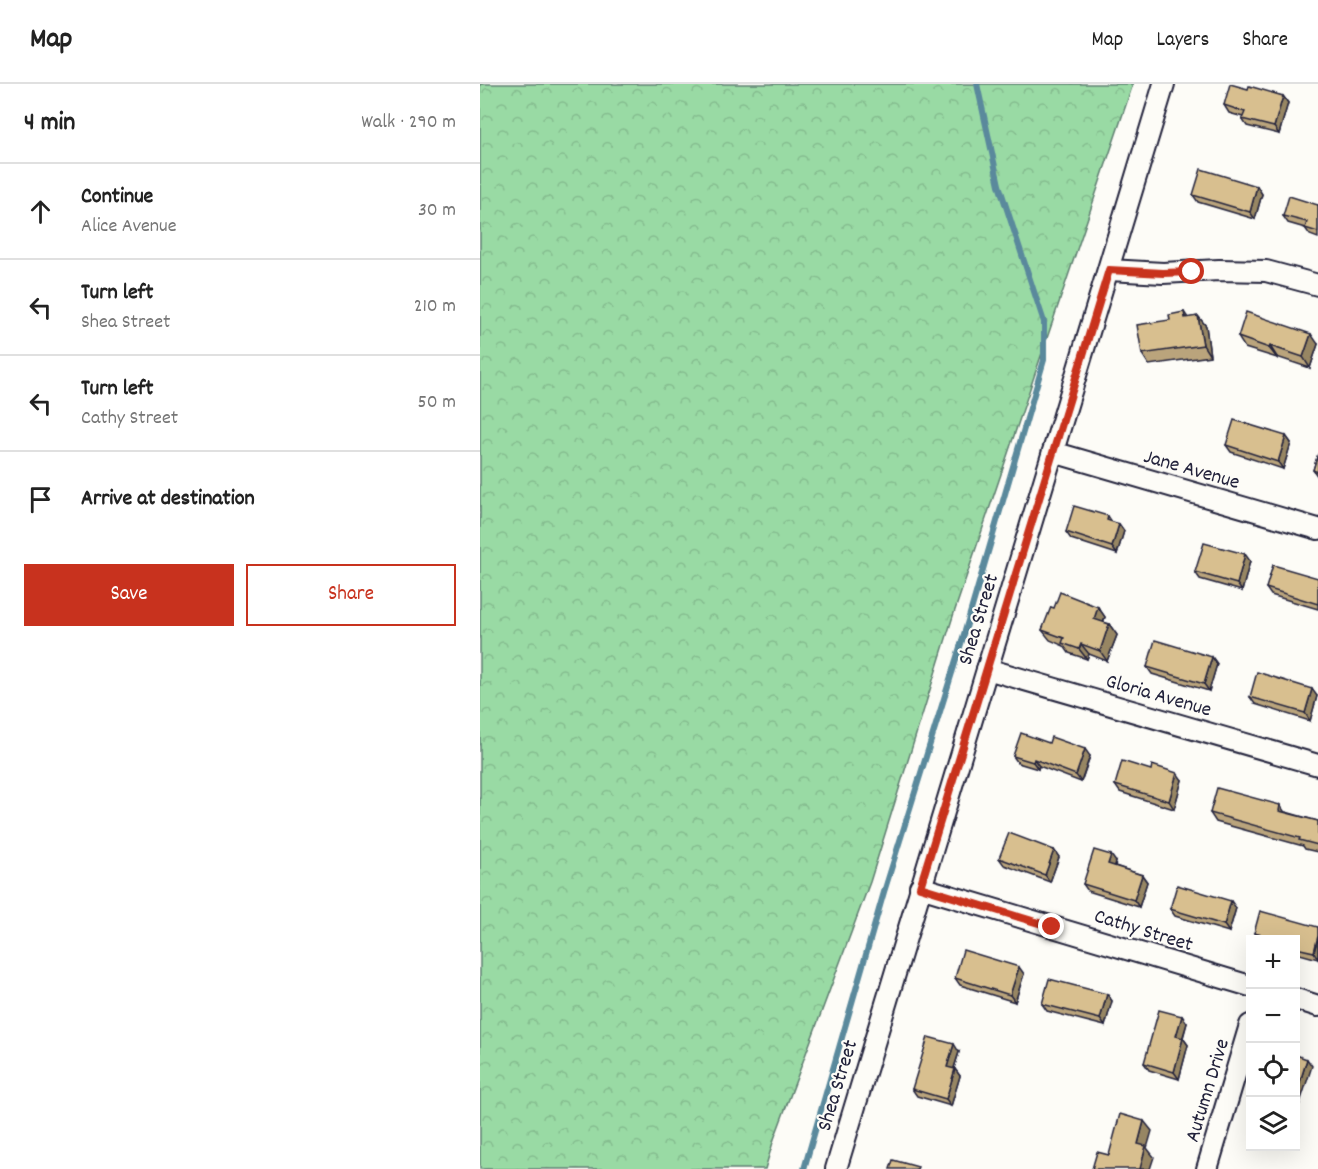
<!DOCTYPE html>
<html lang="en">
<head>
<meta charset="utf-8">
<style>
	:root { --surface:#fff; --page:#f6f6f6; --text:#222; --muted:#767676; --line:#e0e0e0; --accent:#c8321e }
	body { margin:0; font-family:Dekko,sans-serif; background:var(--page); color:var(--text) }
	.controls { position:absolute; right:18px; bottom:18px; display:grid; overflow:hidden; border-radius:0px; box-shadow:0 6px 24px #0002 }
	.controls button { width:54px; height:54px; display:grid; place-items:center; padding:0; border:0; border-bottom:2px solid var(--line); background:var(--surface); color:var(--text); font:30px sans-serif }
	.stop { position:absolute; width:18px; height:18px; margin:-14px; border:4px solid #c8321e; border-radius:50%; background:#fff }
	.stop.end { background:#c8321e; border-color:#fff; box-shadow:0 2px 6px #0008 }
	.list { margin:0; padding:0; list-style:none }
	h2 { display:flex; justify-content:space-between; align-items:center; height:78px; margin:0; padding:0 24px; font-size:26px }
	h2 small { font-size:20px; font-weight:400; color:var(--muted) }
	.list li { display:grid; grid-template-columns:39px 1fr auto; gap:18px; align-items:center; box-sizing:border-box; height:96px; padding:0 24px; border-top:2px solid var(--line) }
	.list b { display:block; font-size:22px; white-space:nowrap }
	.list p { margin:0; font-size:20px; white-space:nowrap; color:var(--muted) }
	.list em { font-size:20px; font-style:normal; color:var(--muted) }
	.actions { display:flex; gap:12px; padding:18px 24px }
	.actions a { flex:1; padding:14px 0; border:2px solid var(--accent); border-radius:0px; text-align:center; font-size:21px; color:var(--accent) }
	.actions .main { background:var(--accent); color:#fff }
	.icon { flex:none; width:33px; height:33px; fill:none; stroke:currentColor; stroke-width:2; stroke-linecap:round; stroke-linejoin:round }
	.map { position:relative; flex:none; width:838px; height:1085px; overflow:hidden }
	header { display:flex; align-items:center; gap:36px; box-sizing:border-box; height:84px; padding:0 30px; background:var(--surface); border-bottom:2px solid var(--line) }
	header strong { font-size:28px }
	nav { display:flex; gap:33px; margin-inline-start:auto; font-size:21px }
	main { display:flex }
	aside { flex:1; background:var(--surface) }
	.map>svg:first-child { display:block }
	.forest { fill:url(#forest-crowns); stroke:#5e7e70; stroke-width:1.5 }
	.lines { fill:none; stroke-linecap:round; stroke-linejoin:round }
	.stream { stroke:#5a899c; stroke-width:6 }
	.minor-casing { stroke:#22223b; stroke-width:24 }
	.minor { stroke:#fdfcf7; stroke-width:20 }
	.wall { fill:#baa47b; stroke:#22223b; stroke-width:1.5 }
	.shaded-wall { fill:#978664; stroke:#22223b; stroke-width:1.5 }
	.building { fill:#d8bf8f; stroke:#22223b; stroke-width:1.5 }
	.route { stroke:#c8321e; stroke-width:8 }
	.labels { text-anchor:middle; stroke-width:4.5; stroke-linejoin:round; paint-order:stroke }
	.street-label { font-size:21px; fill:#22223b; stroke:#fdfcf7 }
</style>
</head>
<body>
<header>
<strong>Map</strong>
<nav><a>Map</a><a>Layers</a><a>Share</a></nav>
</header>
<main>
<aside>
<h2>4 min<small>Walk · 290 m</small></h2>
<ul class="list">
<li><svg class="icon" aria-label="ahead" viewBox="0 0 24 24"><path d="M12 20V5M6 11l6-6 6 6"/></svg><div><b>Continue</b><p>Alice Avenue</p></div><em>30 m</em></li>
<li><svg class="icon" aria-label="left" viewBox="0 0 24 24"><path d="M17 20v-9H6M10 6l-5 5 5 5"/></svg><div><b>Turn left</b><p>Shea Street</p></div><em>210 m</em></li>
<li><svg class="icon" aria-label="left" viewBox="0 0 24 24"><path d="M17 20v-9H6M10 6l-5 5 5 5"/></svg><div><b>Turn left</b><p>Cathy Street</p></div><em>50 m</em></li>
<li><svg class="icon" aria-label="arrive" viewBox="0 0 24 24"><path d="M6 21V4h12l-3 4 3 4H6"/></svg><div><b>Arrive at destination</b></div></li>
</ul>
<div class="actions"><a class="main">Save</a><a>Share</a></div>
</aside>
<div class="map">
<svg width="838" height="1085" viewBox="0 0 838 1085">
	<defs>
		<pattern id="forest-crowns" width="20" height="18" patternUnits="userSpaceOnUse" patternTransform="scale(1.5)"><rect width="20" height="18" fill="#99daa4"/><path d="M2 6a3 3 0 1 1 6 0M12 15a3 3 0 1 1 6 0" fill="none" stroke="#84bb8e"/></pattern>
	</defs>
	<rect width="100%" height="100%" fill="#fdfcf7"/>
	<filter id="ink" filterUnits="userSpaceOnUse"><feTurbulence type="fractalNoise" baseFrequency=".0167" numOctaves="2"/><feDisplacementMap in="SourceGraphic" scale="12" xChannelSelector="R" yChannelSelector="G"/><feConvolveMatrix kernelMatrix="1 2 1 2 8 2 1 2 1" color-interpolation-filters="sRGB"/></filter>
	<g filter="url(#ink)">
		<path class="forest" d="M0,0H653L473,532L390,798L294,1055L285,1085H0Z"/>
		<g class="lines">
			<path class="stream" d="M324,1085L404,808L485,547L564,276V238L519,101L497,0"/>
			<defs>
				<g id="minor">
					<path d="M629,186L683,189L739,186L786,187L838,201"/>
					<path d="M573,368L838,445"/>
					<path d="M507,585L838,681"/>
					<path d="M440,803L770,902"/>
					<path d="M816,915L838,922"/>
					<path d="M356,1085C464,723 577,362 684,0"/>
					<path d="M727,1085L770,941"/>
				</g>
			</defs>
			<use href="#minor" class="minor-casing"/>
			<use href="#minor" class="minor"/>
		</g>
		<g class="wall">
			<path d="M768,5L803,12L808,19L799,50L767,42L762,35L763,33L749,29L744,21Z"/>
			<path d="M777,102L782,110L775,135L718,118L713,111Z"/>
			<path d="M838,121V154L830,151L825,144L808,139L803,132Z"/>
			<path d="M704,228L708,234L718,232L726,242L730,272L669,281L662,270L690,236Z"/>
			<path d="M758,253L838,260L830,284L797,273V274L765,264Z"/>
			<path d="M806,352L811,359L803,385L751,368L746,361Z"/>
			<path d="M838,370V393L833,386Z"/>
			<path d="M628,432L632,438L639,440L644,447L637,470L591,455L586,448Z"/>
			<path d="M770,477L762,507L720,495L715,488Z"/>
			<path d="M838,494V525L791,511L786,504Z"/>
			<path d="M618,523L625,533L623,538L629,540L637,551L627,577L609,570L607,575L589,569L584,562L570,556L562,546L574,524Z"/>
			<path d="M732,573L737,580L729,607L672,590L667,583Z"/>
			<path d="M837,612L830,637L775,620L770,613Z"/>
			<path d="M569,659L610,672L601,698L559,682L558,685L538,679L533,672Z"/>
			<path d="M702,696L694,725L640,708L635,701Z"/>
			<path d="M806,728L838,737V768L825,765L823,762L736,738L730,729Z"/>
			<path d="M574,766L579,773L570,798L524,781L519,774Z"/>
			<path d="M636,778L635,782L662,791L667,798L659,823L608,807L603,800Z"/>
			<path d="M756,824L749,848L695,832L690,825Z"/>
			<path d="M838,843V875L816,869V855H779L774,849Z"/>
			<path d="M544,890L535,918L480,901L475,894Z"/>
			<path d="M627,910L632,917L625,942L567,927L562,920Z"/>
			<path d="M702,932L707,939L703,954L708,961L699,995L669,986L664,979Z"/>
			<path d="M479,968L474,984L480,992L471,1022L437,1012L432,1005Z"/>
		</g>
		<g class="shaded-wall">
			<path d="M803,12L808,19L799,50L794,43Z"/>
			<path d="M777,102L782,110L775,135L770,128Z"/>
			<path d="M718,232L726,242L730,272L723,261Z"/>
			<path d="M831,250L838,260L830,284L823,273Z"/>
			<path d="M790,262L797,273V274L789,264Z"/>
			<path d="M806,352L811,359L803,385L798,378Z"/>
			<path d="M639,440L644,447L637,470L632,463Z"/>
			<path d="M765,470L770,477L762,507L757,500Z"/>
			<path d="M618,523L625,533L621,545L614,535Z"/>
			<path d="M629,540L637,551L627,577L620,567Z"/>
			<path d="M601,560L609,570L607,575L599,565Z"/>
			<path d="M732,573L737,580L729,607L724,600Z"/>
			<path d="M832,605L837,612L830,637L825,629Z"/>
			<path d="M605,665L610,672L601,698L596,691Z"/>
			<path d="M554,675L559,682L558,685L553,678Z"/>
			<path d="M697,689L702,696L694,725L689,717Z"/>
			<path d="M800,721L806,730L799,727Z"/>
			<path d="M574,766L579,773L570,798L565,791Z"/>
			<path d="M631,771L636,778L633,787L628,780Z"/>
			<path d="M662,791L667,798L659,823L654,816Z"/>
			<path d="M751,817L756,824L749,848L744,841Z"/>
			<path d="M838,852V875L834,868Z"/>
			<path d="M539,883L544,890L535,918L530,911Z"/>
			<path d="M627,910L632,917L625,942L620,935Z"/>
			<path d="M702,932L707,939L701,959L696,952Z"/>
			<path d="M703,954L708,961L699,995L694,988Z"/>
			<path d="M474,960L479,968L472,990L467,983Z"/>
			<path d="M827,975L832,982L817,1028L816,1026V1011Z"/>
			<path d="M475,985L480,992L471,1022L466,1015Z"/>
			<path d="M664,1037L672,1047L667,1064L674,1073L670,1085H660L658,1060Z"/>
		</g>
		<g class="building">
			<path d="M750,0L768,5L769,2L803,12L794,43L762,35L765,28L744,21Z"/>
			<path d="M721,85L777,102L770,128L713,111Z"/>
			<path d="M809,112L838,121V148L825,144L827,138L803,132Z"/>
			<path d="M704,228L705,234L718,232L723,261L662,270L657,241L690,236L689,231Z"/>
			<path d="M766,228L831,250L823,273L790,262L789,264L758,253Z"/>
			<path d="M754,336L806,352L798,378L746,361Z"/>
			<path d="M838,370V388L833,386Z"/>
			<path d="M594,422L628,432L627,436L639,440L632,463L586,448Z"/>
			<path d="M724,459L765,470L757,500L715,488Z"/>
			<path d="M793,481L838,494V520L786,504Z"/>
			<path d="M580,508L618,523L614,535L629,540L620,567L601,560L599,565L582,559L584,554L562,546L571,523L574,524Z"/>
			<path d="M675,556L732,573L724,600L667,583Z"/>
			<path d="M777,588L832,605L825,629L770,613Z"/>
			<path d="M541,649L569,659L571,653L605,665L596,691L554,675L553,678L533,672Z"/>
			<path d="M642,677L671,686L672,681L697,689L689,717L635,701Z"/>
			<path d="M737,704L800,721L799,727L838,737V761L819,756L820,754L730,729Z"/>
			<path d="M529,749L574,766L565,791L519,774Z"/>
			<path d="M614,766L631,771L628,780L662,791L654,816L603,800Z"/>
			<path d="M697,801L751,817L744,841L690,825Z"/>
			<path d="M780,827L838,843V852L834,868L816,864V855H799L774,849Z"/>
			<path d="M483,866L539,883L530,911L475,894Z"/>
			<path d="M569,895L627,910L620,935L562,920Z"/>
			<path d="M679,926L702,932L696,952L703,954L694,988L664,979Z"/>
			<path d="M448,953L474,960L467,983L475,985L466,1015L432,1005Z"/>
			<path d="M816,971L827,975L816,1011Z"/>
			<path d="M640,1030L664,1037L658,1060L666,1062L660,1085H612L617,1068L629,1071Z"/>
			<path d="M413,1076L438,1083L437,1085H410Z"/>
		</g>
	</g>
	<g class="lines" filter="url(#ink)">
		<path class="route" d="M572,843L440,803L629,186L683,189L712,188"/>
	</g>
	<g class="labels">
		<g class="street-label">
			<text transform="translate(712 384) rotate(16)" y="7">Jane Avenue</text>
			<text transform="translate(497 535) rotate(-73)" y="7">Shea Street</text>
			<text transform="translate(679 610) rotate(16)" y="7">Gloria Avenue</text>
			<text transform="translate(664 845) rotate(17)" y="7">Cathy Street</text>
			<text transform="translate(356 1001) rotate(-73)" y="7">Shea Street</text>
			<text transform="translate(726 1006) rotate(-73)" y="7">Autumn Drive</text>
		</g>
	</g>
</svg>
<div class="controls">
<button>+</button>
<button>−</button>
<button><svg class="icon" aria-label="locate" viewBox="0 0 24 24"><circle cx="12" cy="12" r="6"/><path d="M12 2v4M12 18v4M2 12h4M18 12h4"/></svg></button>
<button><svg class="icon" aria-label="layers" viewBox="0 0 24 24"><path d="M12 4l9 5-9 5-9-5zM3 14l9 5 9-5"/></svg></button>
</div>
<div class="stop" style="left:712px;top:188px"></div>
<div class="stop end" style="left:572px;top:843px"></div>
</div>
</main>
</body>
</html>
